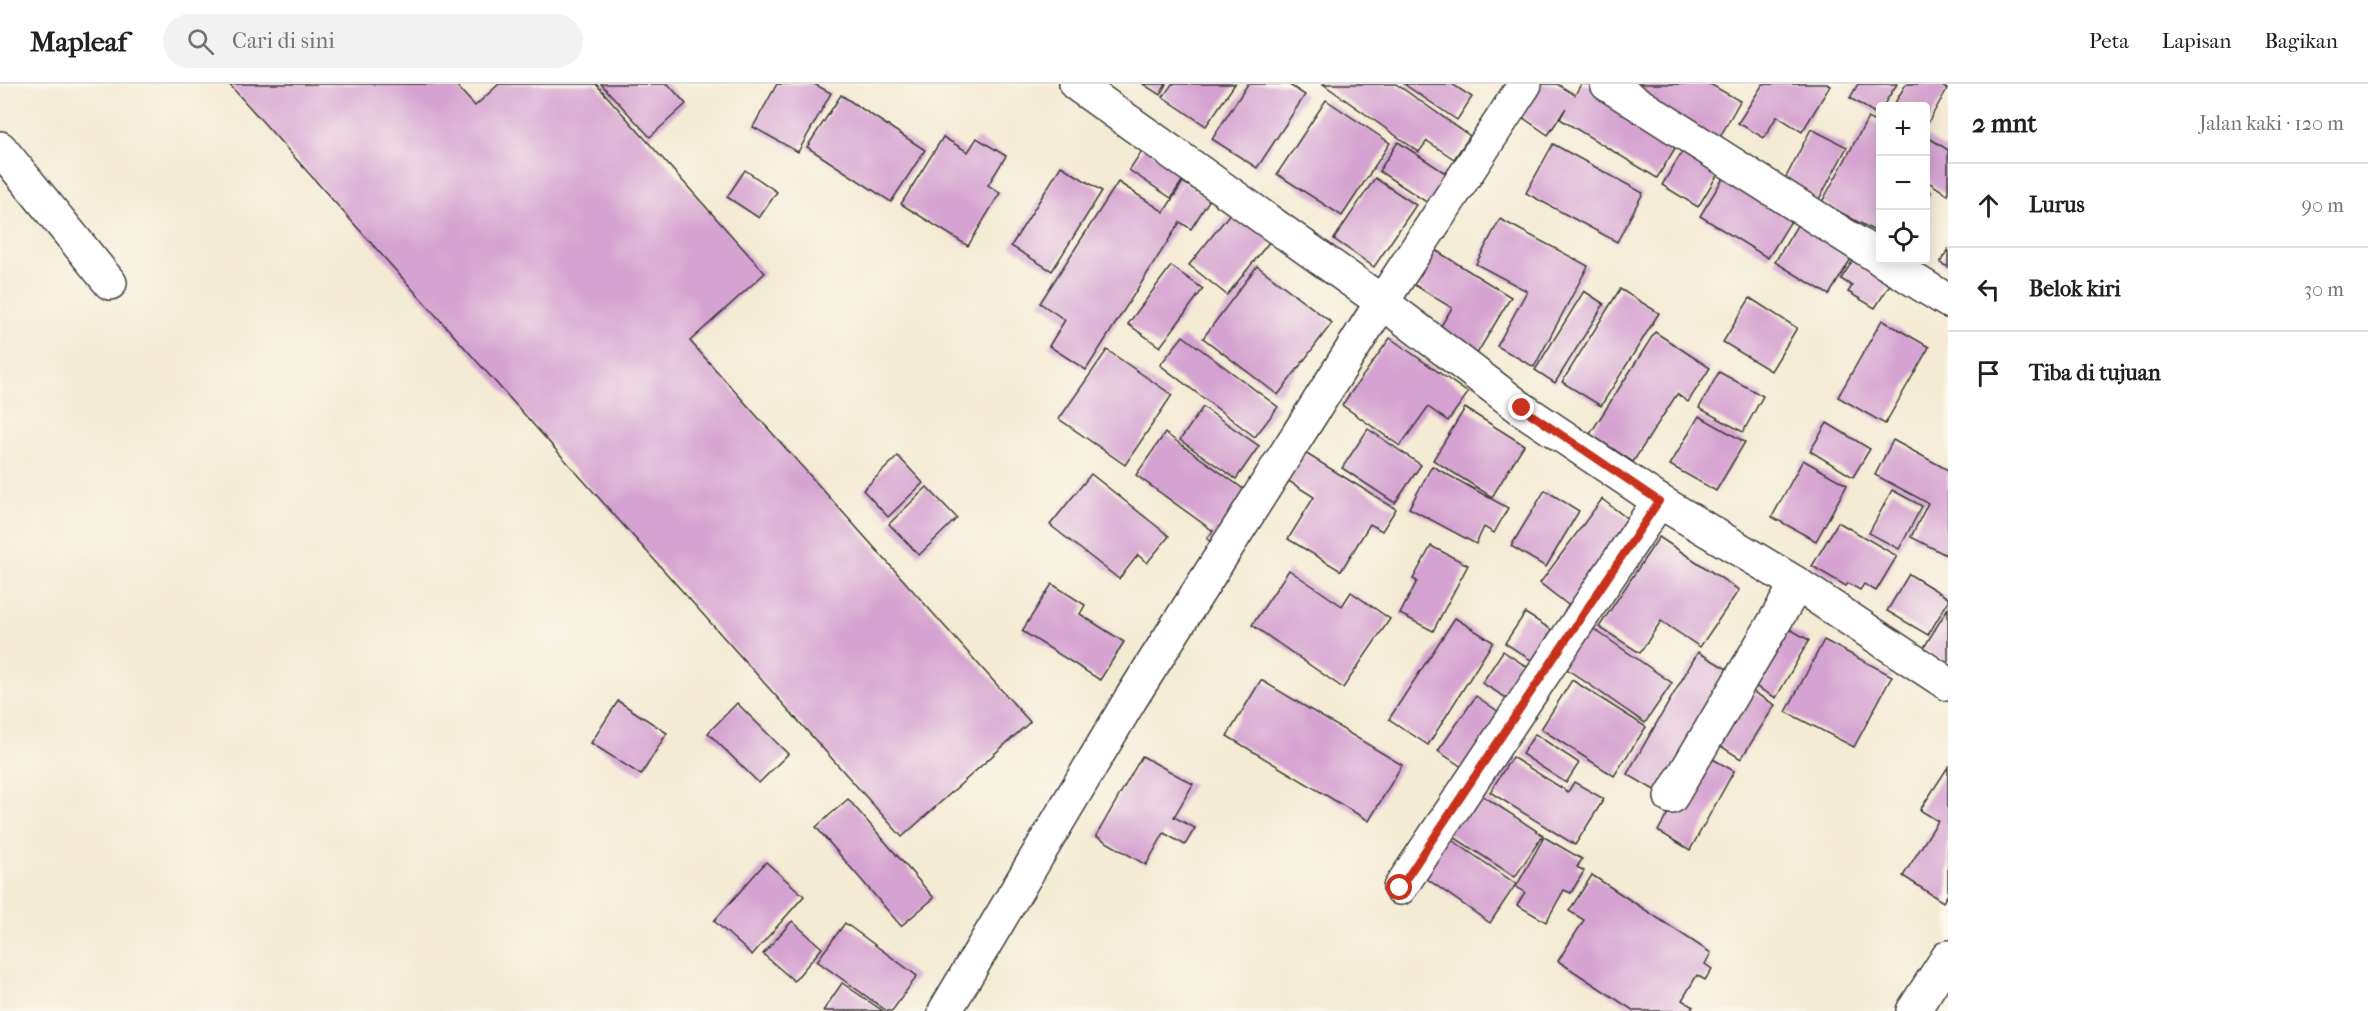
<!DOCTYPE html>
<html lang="id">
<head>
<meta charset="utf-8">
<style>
	:root { --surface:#fff; --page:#f2f2f2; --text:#202124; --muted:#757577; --line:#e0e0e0 }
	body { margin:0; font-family:"IM FELL French Canon",serif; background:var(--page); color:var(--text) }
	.controls { position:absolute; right:18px; top:18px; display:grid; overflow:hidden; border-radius:6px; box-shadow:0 3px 15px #0003 }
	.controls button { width:54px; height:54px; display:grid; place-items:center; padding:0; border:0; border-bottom:2px solid var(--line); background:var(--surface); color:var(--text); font:30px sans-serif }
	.stop { position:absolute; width:18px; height:18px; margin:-14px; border:4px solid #c8321e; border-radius:50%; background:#fff }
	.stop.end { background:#c8321e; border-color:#fff; box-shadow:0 2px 6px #0008 }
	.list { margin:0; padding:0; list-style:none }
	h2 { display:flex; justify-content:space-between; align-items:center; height:78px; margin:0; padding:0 24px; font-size:26px }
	h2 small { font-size:20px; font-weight:400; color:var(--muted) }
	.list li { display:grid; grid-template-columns:39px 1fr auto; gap:18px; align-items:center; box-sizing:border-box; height:84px; padding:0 24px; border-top:2px solid var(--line) }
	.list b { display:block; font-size:22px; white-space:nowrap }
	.list em { font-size:20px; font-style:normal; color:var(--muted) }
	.icon { flex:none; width:33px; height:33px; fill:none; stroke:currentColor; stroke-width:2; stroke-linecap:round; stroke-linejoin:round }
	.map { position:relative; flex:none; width:1948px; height:927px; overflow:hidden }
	header { display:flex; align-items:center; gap:36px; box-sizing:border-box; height:84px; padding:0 30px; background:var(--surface); border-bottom:2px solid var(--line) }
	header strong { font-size:28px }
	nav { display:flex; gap:33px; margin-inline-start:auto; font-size:21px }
	.search { width:420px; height:54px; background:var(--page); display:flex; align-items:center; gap:15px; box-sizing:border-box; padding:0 21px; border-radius:33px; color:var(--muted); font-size:22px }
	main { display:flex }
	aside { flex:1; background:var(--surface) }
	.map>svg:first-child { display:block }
	.building { fill:#d5a3d1 }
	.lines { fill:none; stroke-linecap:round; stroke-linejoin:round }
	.minor-casing { stroke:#3c3b38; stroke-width:36 }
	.minor { stroke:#fff; stroke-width:33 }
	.route { stroke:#c8321e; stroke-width:8 }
</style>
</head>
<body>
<header>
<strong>Mapleaf</strong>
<div class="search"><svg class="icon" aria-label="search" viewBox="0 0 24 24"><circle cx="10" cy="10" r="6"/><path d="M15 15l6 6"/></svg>Cari di sini</div>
<nav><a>Peta</a><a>Lapisan</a><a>Bagikan</a></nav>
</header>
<main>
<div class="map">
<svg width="1948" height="927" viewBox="0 0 1948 927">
	<rect width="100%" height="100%" fill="#fbf7ec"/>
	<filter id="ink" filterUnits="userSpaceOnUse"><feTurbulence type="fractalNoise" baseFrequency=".0167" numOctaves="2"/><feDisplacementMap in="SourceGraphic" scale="12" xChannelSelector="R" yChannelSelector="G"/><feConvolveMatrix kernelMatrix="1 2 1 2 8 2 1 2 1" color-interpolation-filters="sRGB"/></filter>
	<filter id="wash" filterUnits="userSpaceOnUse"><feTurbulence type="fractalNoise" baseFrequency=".008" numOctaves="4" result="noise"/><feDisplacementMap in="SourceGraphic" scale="24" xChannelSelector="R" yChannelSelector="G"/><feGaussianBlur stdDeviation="1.35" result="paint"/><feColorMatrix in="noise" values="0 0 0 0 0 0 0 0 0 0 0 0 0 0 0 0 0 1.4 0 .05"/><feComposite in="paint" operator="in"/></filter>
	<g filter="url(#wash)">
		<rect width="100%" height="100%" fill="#f4ebd4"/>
		<g id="blocks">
			<g class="building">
				<path d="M229,0H455L475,22L499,0H596L765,189L690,257L1030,638L902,753Z"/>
				<path d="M601,0H668L686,20L650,53Z"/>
				<path d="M777,0H814L831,9L798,68L753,43Z"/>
				<path d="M1143,0H1166L1160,11Z"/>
				<path d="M1172,0H1235L1206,42L1163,13Z"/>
				<path d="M1248,0H1288L1305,11L1257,84L1212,55Z"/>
				<path d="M1323,0H1396L1470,52L1454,75L1427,57L1419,68Z"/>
				<path d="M1404,0H1452L1472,13L1457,36Z"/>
				<path d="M1540,0H1557L1575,11L1581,0H1587L1680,56L1657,94L1560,35L1566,24L1548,51L1519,31Z"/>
				<path d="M1624,0H1710L1740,17L1716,60Z"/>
				<path d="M1763,0H1827L1830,2L1802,48L1777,32L1764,54L1738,39Z"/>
				<path d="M1858,0H1897L1883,22H1880L1878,31L1850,14Z"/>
				<path d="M1906,0H1939L1947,5L1926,42V22H1893Z"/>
				<path d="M841,11L925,66L891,118L807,63Z"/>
				<path d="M1326,16L1390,59L1342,132L1277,90Z"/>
				<path d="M1868,34L1880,41V150L1822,118Z"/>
				<path d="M1811,45L1847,63L1818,117L1783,99Z"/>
				<path d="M1926,52L1948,66V111L1926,96Z"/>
				<path d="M943,53L968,68L977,54L1006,72L988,101L1000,109L968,162L901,120Z"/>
				<path d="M1398,58L1453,94L1434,123L1379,87Z"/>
				<path d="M1688,58L1724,80L1698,123L1662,101Z"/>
				<path d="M1553,60L1643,109L1617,158L1526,109Z"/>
				<path d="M1144,64L1186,91L1171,114L1129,86Z"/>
				<path d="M1061,82L1102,107L1052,187L1011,162Z"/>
				<path d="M745,86L777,108L759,134L727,113Z"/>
				<path d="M1727,88L1796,129L1768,174L1700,132Z"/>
				<path d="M1375,94L1416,121L1374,183L1334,155Z"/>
				<path d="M1118,98L1164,128L1183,98L1210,115L1191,145L1180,138L1086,286L1049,262L1065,236L1040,219Z"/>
				<path d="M1926,105L1931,108L1926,119Z"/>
				<path d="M1236,122L1274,152L1227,211L1189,181Z"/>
				<path d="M1804,130L1858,163L1829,211L1775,178Z"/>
				<path d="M1500,135L1588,182L1534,283L1497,262L1527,207L1476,180Z"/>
				<path d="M1948,165V183L1940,179Z"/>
				<path d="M1435,166L1511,213L1475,273L1436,250L1452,224L1413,200Z"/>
				<path d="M1859,167L1896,191L1875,224L1848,208L1852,202L1841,195Z"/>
				<path d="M1171,182L1203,205L1160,263L1128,240Z"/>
				<path d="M1257,182L1332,239L1278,311L1203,254Z"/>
				<path d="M1620,205L1659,229L1601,322L1562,298Z"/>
				<path d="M1584,207L1604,220L1555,299L1535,286Z"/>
				<path d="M1750,214L1797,244L1771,287L1723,258Z"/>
				<path d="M1882,236L1929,263L1885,340L1838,313Z"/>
				<path d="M1655,248L1710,284L1688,318L1677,310L1633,378L1590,350Z"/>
				<path d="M1183,252L1278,323L1255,353L1160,281Z"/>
				<path d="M1390,254L1468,309L1448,337L1428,323L1400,362L1342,321Z"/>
				<path d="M1107,266L1172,311L1125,381L1059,335Z"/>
				<path d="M1719,288L1763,312L1743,348L1699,324Z"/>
				<path d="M1203,323L1259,362L1236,395L1180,356Z"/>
				<path d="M1465,324L1524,361L1492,413L1433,376Z"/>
				<path d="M1699,332L1745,358L1716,407L1670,381Z"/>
				<path d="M1827,339L1870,365L1853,393L1810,367Z"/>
				<path d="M1368,345L1421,381L1395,419L1342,384Z"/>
				<path d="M1165,349L1256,414L1220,464L1207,455L1213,447L1136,391Z"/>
				<path d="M1893,356L1948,386V472L1911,453L1928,419L1875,391Z"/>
				<path d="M1305,369L1396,425L1382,447L1370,440L1341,487L1288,455L1314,413L1287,396Z"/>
				<path d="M898,372L923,399L888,433L863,406Z"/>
				<path d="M1803,376L1847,401L1816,457L1772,433Z"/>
				<path d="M1432,382L1508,424L1494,449L1484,443L1476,460L1409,424Z"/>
				<path d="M1091,390L1169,452L1147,479L1138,471L1119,495L1050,441Z"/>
				<path d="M927,403L957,434L919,471L889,440Z"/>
				<path d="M1545,406L1579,427L1546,483L1511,462Z"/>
				<path d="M1892,406L1922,422L1899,465L1869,449Z"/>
				<path d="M1602,415L1638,443L1576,527L1540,499Z"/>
				<path d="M1838,438L1897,472L1876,507L1864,500L1860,506L1848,499L1846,502L1812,482Z"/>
				<path d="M1659,453L1739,506L1700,563L1661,537L1640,569L1599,543Z"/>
				<path d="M1431,462L1468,481L1433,547L1400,530L1417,497L1413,495Z"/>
				<path d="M1289,486L1342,522L1351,508L1390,535L1343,604L1252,541Z"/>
				<path d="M1909,490L1948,514V518L1928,551L1887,527Z"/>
				<path d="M1052,500L1085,521L1080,530L1124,558L1100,596L1022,547Z"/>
				<path d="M1948,524V580L1923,565Z"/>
				<path d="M1525,529L1563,553L1543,584L1505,559Z"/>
				<path d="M1455,534L1493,558L1428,661L1389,635Z"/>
				<path d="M1779,539L1809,556L1776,614L1746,597Z"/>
				<path d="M1588,541L1672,599L1645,639L1561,581Z"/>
				<path d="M1824,556L1892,592L1854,663L1786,628Z"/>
				<path d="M1503,567L1536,589L1516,620L1482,599Z"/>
				<path d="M1698,568L1737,591L1666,713L1627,690Z"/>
				<path d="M1261,596L1402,681L1369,737L1227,652Z"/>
				<path d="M1572,596L1646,643L1614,692L1541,645Z"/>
				<path d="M1742,601L1775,621L1741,675L1708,654Z"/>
				<path d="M1476,612L1509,635L1471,689L1438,667Z"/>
				<path d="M618,617L667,649L641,691L591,659Z"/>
				<path d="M737,619L788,670L759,699L708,649Z"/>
				<path d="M1535,650L1579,679L1566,699L1522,670Z"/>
				<path d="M1702,669L1734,687L1690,766L1658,747Z"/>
				<path d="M1142,672L1193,700L1174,733L1195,744L1185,761L1164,749L1146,781L1096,752Z"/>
				<path d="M1512,673L1568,708L1574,698L1604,715L1575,761L1490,708Z"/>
				<path d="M1948,683V810L1943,818L1903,792L1938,737L1920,726Z"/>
				<path d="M1474,706L1543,751L1515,793L1446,748Z"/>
				<path d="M848,715L934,814L901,842L816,743Z"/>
				<path d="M1446,752L1516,800L1490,839L1420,790Z"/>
				<path d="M1544,753L1582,775L1577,783L1584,787L1571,809L1564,806L1546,838L1517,821L1525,808L1516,803Z"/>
				<path d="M766,778L804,812L752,871L714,837Z"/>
				<path d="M1592,791L1711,869L1705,880L1712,885L1705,896L1697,891L1682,916L1693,923L1690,927H1634L1558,877L1584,836L1569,827Z"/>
				<path d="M792,837L822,864L794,897L763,870Z"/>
				<path d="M845,839L917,892L892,927H887L817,877Z"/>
				<path d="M842,899L883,927H823Z"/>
			</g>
		</g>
	</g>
	<g filter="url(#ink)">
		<use href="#blocks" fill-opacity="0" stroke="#3c3b38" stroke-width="1.5"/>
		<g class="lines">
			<defs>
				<g id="minor">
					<path d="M1076,0L1382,218L1522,325L1659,417L1797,500L1948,600"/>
					<path d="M1607,0L1880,174"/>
					<path d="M0,64L110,199"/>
					<path d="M1882,176L1948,217"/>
					<path d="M1671,713L1797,500"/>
					<path d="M1400,804L1659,417"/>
					<path d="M945,927L1130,616L1382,218L1525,0"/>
					<path d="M1913,927L1948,873"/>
				</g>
			</defs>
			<use href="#minor" class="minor-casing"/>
			<use href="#minor" class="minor"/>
		</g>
	</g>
	<g class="lines" filter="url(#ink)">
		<path class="route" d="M1400,804L1659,417L1522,324"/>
	</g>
</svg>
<div class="controls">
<button>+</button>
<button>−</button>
<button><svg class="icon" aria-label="locate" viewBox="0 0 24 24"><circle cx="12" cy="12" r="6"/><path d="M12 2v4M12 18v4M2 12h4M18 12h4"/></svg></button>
</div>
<div class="stop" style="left:1400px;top:804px"></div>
<div class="stop end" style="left:1522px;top:324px"></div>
</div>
<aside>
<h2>2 mnt<small>Jalan kaki · 120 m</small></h2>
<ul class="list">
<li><svg class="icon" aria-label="ahead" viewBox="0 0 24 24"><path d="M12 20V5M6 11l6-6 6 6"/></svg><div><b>Lurus</b></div><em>90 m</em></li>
<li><svg class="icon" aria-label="left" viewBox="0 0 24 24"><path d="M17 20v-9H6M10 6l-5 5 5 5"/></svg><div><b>Belok kiri</b></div><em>30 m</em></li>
<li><svg class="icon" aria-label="arrive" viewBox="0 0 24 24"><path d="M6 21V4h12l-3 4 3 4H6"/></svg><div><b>Tiba di tujuan</b></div></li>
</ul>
</aside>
</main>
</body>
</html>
